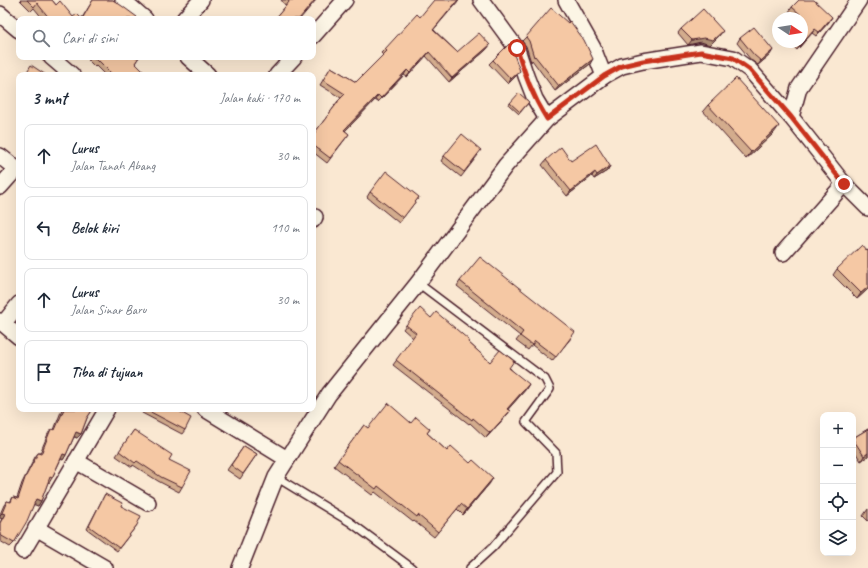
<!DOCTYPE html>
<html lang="id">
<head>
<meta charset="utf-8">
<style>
	:root { --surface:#fff; --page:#f6f6f7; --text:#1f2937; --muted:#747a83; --line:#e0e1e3 }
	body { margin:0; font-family:Caveat,sans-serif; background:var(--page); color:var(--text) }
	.controls { position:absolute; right:12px; bottom:12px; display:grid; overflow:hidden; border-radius:8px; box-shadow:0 4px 16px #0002 }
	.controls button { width:36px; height:36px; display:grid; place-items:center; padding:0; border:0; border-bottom:1px solid var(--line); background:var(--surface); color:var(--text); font:20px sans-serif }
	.compass { position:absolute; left:772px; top:12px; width:36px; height:36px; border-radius:50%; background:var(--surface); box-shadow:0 4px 16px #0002; rotate:102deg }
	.stop { position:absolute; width:12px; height:12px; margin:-9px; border:3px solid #c8321e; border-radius:50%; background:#fff }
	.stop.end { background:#c8321e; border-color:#fff; box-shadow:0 1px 4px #0008 }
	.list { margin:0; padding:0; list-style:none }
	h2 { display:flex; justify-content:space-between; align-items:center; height:52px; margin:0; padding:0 16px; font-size:17px }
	h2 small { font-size:13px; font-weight:400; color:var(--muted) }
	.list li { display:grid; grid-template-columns:26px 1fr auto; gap:12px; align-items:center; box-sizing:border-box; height:64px; margin:0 8px 8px; padding:0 8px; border:1px solid var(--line); border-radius:8px }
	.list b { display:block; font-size:15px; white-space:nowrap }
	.list p { margin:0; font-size:13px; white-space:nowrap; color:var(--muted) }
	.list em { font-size:13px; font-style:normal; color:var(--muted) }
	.icon { flex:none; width:22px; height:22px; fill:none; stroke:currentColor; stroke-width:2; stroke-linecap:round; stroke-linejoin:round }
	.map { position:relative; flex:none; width:868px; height:568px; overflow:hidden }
	.search { position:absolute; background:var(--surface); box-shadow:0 4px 16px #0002; left:16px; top:16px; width:300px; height:44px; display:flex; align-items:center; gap:10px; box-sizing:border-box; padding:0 14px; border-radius:8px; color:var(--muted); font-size:15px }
	.panel { position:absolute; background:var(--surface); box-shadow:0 4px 16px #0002; left:16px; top:72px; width:300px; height:340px; border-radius:8px }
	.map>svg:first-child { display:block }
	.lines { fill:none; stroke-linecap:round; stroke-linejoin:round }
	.service-casing { stroke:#4a1f2b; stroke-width:10 }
	.minor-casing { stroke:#4a1f2b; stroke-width:18 }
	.service { stroke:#fcf5e5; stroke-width:7 }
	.minor { stroke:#fcf5e5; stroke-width:15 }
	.wall { fill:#d3ac8d; stroke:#4a1f2b }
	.shaded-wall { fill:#ac8c73; stroke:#4a1f2b }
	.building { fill:#f5c8a4; stroke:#4a1f2b }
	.route { stroke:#c8321e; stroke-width:5 }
</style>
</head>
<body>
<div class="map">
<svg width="868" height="568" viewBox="0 0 868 568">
	<rect width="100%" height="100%" fill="#fae8d2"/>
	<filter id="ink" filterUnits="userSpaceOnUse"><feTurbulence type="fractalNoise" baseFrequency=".025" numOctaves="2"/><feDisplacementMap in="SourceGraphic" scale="8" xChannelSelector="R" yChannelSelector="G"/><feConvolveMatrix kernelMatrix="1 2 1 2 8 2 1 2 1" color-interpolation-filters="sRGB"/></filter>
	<g filter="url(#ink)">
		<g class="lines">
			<defs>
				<g id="service">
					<path d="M418,283L545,379L550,389L526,422L556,453L557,472L493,547L470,568"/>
					<path d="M276,477L350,522L412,568"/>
				</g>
				<g id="minor">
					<path d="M123,0L145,19"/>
					<path d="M481,0L517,49L526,76L535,99L547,119"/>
					<path d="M566,0L593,48L604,76L622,66L643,61L701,52L733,58L750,70L791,117"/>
					<path d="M859,0L799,88L791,117L844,184L868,208"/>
					<path d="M0,14L19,30"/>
					<path d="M184,19L201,0"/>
					<path d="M313,36L345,0"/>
					<path d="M51,57L72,75"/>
					<path d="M188,57L208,75"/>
					<path d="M277,75L294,57"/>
					<path d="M0,156L19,171"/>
					<path d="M0,187L16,169"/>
					<path d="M313,220L315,217"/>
					<path d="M783,253L844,184"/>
					<path d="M0,321L19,337"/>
					<path d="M3,324L19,304"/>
					<path d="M205,409L287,459"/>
					<path d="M76,461L148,503"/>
					<path d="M36,528L105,568"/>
					<path d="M23,551L107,409"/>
					<path d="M240,568L276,477L329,394L418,283L506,165L547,119L604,76"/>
				</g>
			</defs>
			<use href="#service" class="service-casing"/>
			<use href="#minor" class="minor-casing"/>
			<use href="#service" class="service"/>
			<use href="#minor" class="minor"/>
		</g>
		<g class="wall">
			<path d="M20,0H52L56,5L73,17L82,18L93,0H113L136,19H43L34,8L31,11Z"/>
			<path d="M281,0H316L300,19H275L286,6Z"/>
			<path d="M792,7L829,22L816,36L812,33L797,50L788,42H802V18H796L789,12Z"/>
			<path d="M681,29L719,36L710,45L701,42L688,45L678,33Z"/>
			<path d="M434,30L457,52L490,45L486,50L449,82L426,56L407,77L404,75L378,102L375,100L345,131L349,134L327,163L313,152V135L335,106H334L338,101L341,98L320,85L331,67L356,82L383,55L381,53L385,49Z"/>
			<path d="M526,37L590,64L555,91L532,60L531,62L526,46L522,41Z"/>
			<path d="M740,38L770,55L758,65L751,60L737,43Z"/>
			<path d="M85,57H139L135,63L147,75H105L96,66L95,67Z"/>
			<path d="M493,60L516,76L508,84L489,64Z"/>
			<path d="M529,102L519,114L509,105L510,103Z"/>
			<path d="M708,105L774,133L746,159L703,111Z"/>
			<path d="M478,155L461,177L441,161L444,156Z"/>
			<path d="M546,160L571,161L610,166L607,171L594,179L592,176L567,196L542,165Z"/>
			<path d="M370,192L419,197L399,223L367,197Z"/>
			<path d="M868,250V289L857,299L833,275L837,269Z"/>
			<path d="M460,281L572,337L552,361L532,345L528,350L516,341L520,336L457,286Z"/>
			<path d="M431,318L468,342L490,362L510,368L526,389L508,409L510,411L506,416L486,438L470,423L469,424L393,365L413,338L403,329L406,325Z"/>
			<path d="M62,409H93L87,418L81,434L77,438L74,437L66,455L63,460L61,459L52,478L49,483L48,482L41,501L38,506L34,504L14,543L10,547L0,541V522L2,519L0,518V514L4,505L7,501L10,502L13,497L17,498L22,483L35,457L38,453H40L48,434L51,429L54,430Z"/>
			<path d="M142,409H175L185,430L182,434L142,413Z"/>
			<path d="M411,423L430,429L427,433L447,451L490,483L463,515L457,509L434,537L414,521L413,522L375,492L372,495L334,466L364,425L368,428Z"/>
			<path d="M868,429V456L861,461L853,449V438Z"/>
			<path d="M134,430L169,460L182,487L179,492L158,481L133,465L132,467L116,456Z"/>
			<path d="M244,446L257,454L240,479L227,470Z"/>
			<path d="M105,494L121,506L137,525L117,551L87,529Z"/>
			<path d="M868,509V521L863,516Z"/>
		</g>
		<g class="shaded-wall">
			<path d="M458,0H459L430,34L433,30Z"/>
			<path d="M832,17L829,22L816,36L819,32Z"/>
			<path d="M815,29L812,33L797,50L800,46Z"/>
			<path d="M723,31L719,36L710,45L701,42L688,45L692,40Z"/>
			<path d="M490,45L486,50L449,82L452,78Z"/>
			<path d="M773,50L770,55L758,65L761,61Z"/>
			<path d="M429,52L426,56L407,77L410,73Z"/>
			<path d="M593,59L590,64L555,91L559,86Z"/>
			<path d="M407,70L404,75L378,102L381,98Z"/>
			<path d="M520,71L516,76L508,84L511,79Z"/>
			<path d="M378,95L375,100L341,135L344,130Z"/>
			<path d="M779,126L774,133L746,159L751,152Z"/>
			<path d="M610,166L607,171L594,179L597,175Z"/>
			<path d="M595,172L592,176L567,196L571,191Z"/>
			<path d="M868,287V289L857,299L861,293Z"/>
			<path d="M529,384L526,389L504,414L507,409Z"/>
			<path d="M510,411L506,416L486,438L490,433Z"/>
			<path d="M76,432L81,434L77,438L73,436Z"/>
			<path d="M868,453V456L861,461L864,456Z"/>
			<path d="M63,454L66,455L63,460L60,458Z"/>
			<path d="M493,478L490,483L463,515L467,509Z"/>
			<path d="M36,499L41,501L38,506L32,504Z"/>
			<path d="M2,513L5,514L2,519L0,518V515Z"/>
		</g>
		<g class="building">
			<path d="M27,0H52L56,5L60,1L73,17L77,14L82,19L93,0H113L122,6L137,17L135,19H136H50L37,3L34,7Z"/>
			<path d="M288,0H315L299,19H275L289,2Z"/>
			<path d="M434,0H458L433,30L457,52L479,33L490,45L452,78L429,52L410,73L407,70L381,98L378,95L344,130L349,134L330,158L313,145V135L338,102V101L345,94L323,80L331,67L356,82L387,51L385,49L417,14L420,17Z"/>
			<path d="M799,0H814L832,17L819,32L815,29L800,46L796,42H802V18H796L800,14L792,7Z"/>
			<path d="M551,8L568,23L570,21L584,40L593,59L559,86L535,56L534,57L529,41L526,37Z"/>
			<path d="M703,9L723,31L713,40L704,38L692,40L681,29Z"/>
			<path d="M754,27L773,50L761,61L754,55L740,38Z"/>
			<path d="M509,44L512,49L520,71L511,79L493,60Z"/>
			<path d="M93,57H139L135,63L147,75H113L99,61L98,62Z"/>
			<path d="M31,65L46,75H25Z"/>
			<path d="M736,78L779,126L751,152L708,105Z"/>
			<path d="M519,93L529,102L520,112L510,103Z"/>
			<path d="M462,134L481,150L464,172L444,156Z"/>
			<path d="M596,144L610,166L597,175L595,172L571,191L546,160L561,147L571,161Z"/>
			<path d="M386,171L419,197L403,218L370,192Z"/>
			<path d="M862,245L867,251L868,250V287L861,293L837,269Z"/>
			<path d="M480,257L575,332L556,357L535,341L532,345L520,336L523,332L460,281Z"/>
			<path d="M420,308L431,318L436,312L469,340L468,342L490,362L500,350L514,361L509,368L529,384L507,409L510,411L490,433L473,418L472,420L396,360L416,333L406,325Z"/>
			<path d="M388,403L411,423L416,417L430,429L427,433L447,451L451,446L470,463L473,460L493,478L467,509L461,504L438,532L418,515L417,517L378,486L376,489L338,460L364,425L368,428Z"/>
			<path d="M64,409H93L87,418L81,434L76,432L66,455L63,454L52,478L50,477L41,501L36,499L27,521L14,543L0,535V523L5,514L2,513L7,501L11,502L13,497L18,499L25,478L38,453L41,454L51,429L55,430Z"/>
			<path d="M145,409H175L191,418L185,430Z"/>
			<path d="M868,429V453L864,456L853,439V438Z"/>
			<path d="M134,430L172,455L169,460L191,471L182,487L161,477L137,461L135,463L119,451Z"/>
			<path d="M244,446L257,454L243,474L231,465Z"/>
			<path d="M105,494L122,503L121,506L141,516L137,525L119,548L89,526Z"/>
		</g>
	</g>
	<g class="lines" filter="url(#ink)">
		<path class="route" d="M517,48C525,75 532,95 547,119L604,76L622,66L643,61L701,52L733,58L750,70L791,117L844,184"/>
	</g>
</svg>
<div class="controls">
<button>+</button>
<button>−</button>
<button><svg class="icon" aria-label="locate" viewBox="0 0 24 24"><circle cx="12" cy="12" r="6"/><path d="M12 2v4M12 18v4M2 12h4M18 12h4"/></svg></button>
<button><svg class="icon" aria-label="layers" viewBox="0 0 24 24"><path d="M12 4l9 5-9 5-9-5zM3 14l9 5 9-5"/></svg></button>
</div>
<svg class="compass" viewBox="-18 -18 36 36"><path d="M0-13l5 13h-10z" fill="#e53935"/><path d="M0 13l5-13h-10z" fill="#747a83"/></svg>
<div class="stop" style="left:517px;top:48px"></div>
<div class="stop end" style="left:844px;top:184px"></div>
<div class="search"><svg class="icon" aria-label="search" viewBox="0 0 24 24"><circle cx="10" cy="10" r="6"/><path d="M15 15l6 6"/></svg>Cari di sini</div>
<section class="panel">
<h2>3 mnt<small>Jalan kaki · 170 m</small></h2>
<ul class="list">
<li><svg class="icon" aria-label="ahead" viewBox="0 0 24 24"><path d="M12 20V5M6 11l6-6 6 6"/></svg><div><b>Lurus</b><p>Jalan Tanah Abang</p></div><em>30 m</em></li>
<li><svg class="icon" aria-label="left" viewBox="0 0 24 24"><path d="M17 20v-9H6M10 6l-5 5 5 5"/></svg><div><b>Belok kiri</b></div><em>110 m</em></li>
<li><svg class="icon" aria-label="ahead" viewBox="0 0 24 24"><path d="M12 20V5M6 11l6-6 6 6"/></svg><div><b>Lurus</b><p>Jalan Sinar Baru</p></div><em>30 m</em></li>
<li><svg class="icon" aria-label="arrive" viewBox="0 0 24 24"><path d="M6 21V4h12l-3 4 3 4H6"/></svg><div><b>Tiba di tujuan</b></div></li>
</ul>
</section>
</div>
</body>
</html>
